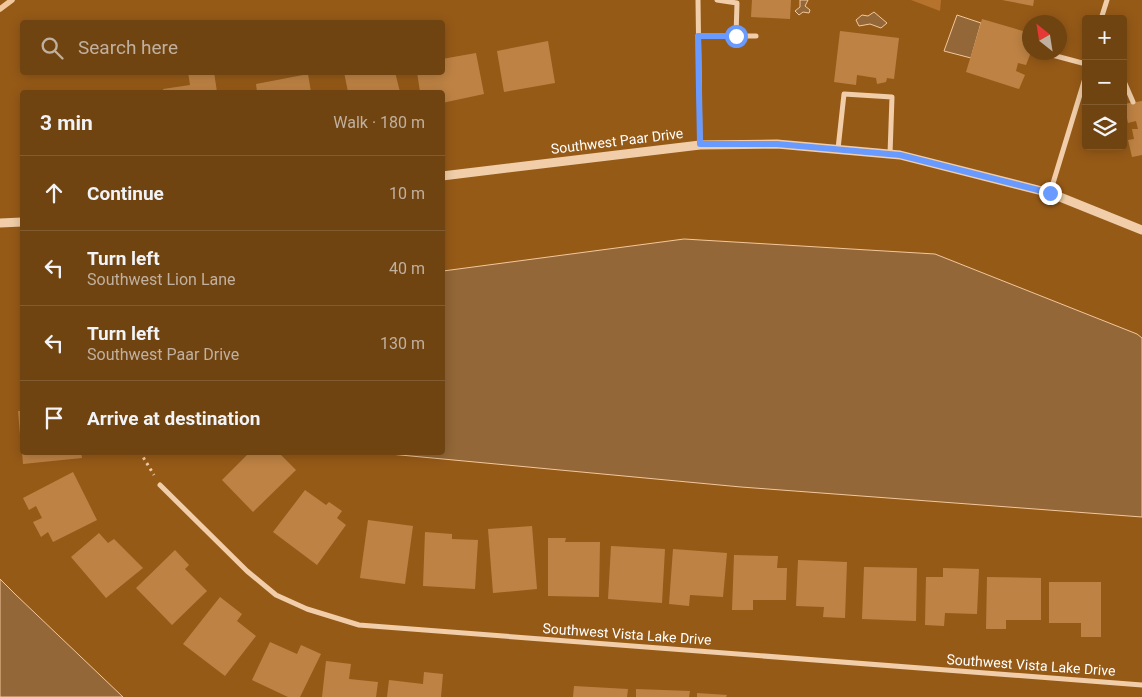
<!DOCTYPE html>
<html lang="en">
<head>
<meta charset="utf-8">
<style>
	:root { --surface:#704411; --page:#754b1a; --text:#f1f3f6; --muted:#c0b09f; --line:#825c31 }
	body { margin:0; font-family:Roboto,sans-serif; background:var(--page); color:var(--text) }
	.controls { position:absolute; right:15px; top:15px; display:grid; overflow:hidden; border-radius:5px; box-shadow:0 2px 12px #0003 }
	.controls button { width:45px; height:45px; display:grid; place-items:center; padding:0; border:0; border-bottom:1px solid var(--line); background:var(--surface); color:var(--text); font:25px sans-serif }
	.compass { position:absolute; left:1022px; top:15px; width:45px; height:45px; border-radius:50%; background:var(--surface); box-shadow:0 2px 12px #0003; rotate:330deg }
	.stop { position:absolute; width:15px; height:15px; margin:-11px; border:4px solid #699aff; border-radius:50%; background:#fff }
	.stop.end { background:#699aff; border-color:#fff; box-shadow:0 1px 5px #0008 }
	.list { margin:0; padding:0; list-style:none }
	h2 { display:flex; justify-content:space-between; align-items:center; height:65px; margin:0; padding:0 20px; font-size:21px }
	h2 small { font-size:16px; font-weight:400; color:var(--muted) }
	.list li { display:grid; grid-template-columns:32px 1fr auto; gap:15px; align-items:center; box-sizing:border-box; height:75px; padding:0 20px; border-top:1px solid var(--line) }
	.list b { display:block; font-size:19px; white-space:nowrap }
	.list p { margin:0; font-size:16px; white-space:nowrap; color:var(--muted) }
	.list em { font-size:16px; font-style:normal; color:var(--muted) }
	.icon { flex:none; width:28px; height:28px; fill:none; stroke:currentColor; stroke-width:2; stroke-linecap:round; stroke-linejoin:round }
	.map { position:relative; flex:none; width:1142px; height:697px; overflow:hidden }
	.search { position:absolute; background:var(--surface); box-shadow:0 2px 12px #0003; left:20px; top:20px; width:425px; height:55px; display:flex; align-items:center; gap:12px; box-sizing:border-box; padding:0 18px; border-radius:5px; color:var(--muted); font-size:19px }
	.panel { position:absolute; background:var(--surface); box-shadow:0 2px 12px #0003; left:20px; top:90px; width:425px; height:365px; border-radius:5px }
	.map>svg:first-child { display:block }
	.green { fill:#b6732e }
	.water { fill:#936737; stroke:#f3c79c }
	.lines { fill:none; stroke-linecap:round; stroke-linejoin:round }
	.stream { stroke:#f3c79c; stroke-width:5.5 }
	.building { fill:#be8344 }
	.path { stroke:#f1cea9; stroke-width:3; stroke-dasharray:2.5 4; stroke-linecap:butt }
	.minor { stroke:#f1cea9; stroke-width:5 }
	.tertiary { stroke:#f1cea9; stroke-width:9 }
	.route { stroke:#699aff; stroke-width:6 }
	.labels { text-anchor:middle; stroke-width:4; stroke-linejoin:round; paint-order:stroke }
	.street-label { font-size:14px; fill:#fff; stroke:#965a17 }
</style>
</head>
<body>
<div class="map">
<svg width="1142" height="697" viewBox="0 0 1142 697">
	<rect width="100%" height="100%" fill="#965a17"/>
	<path class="green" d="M911,0H941L940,11Z"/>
	<g class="water">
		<path d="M800,0H808L805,6L810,10L809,13L803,12L799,15L795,11L800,7Z"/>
		<path d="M874,12L887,23L881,28L870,24L859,26L856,20L862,15L868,16Z"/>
		<path d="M957,15L981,23L971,58L944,51Z"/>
		<path d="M684,239L935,254L1137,334L1142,338V517L741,487L379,453L442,452L443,271Z"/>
		<path d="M0,579L15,594L123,697H0Z"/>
	</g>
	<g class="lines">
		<path class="stream" d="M0,9L12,0"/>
	</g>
	<g class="building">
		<path d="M752,0H791L790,19L751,17Z"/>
		<path d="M1002,0H1034L1033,6Z"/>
		<path d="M982,19L1030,33L1031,52L1026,65L1018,63L1016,71L1025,75L1019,89L966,72Z"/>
		<path d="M840,31L899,38L894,79L887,78L886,82L877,84L876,78L857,75L856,85L834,82Z"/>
		<path d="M548,41L555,83L504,92L497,51Z"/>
		<path d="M476,53L484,94L442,103V92H420L417,72H442V59Z"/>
		<path d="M188,72H214L217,92H164L163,89L190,85Z"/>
		<path d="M344,72H395L400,92H348Z"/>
		<path d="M308,74L311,92H257L256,84Z"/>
		<path d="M1142,101V155L1132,157L1128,140L1134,139L1132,129H1138L1136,121L1128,123L1124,104Z"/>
		<path d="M18,411H22V446H21Z"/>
		<path d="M22,452H81L82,458L23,464Z"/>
		<path d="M250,452H278L296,470L253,512L222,480Z"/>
		<path d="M73,472L97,520L53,542L48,532L41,537L33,522L42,518L36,506L29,510L23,498Z"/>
		<path d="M305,490L326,505L329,502L342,511L337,518L346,525L317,565L273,532Z"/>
		<path d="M368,520L413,526L405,584L360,578Z"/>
		<path d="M532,526L537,589L493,593L488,529Z"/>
		<path d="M425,532L452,534V539L478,540L475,589L423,586Z"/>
		<path d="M99,533L108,543L114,539L143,568L106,598L71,557Z"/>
		<path d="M548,538H566L565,542H600L599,597L548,596Z"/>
		<path d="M611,546L665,549L662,603L608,599Z"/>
		<path d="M673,549L727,553L723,597L690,595L689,606L669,604Z"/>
		<path d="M175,550L189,565L185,569L207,591L172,625L136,588Z"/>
		<path d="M734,555L778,556L777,568H787L786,600H753V610H732Z"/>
		<path d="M798,560L847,562L845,618L823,617L824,607L796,606Z"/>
		<path d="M864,567L917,568L916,621L862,619Z"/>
		<path d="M943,568L979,569L977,614L945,613L944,626L925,625L926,577H943Z"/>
		<path d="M987,577L1041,578V620H1006V629H986Z"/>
		<path d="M1049,582H1101V637H1081V623H1049Z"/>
		<path d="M220,597L242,614L237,621L256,636L225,676L183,644Z"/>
		<path d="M270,642L297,654L301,645L321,654L300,697H288L252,680Z"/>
		<path d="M326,661L351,664L349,679L378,682L376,697H322Z"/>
		<path d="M424,672L443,674L441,697H387L389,680L423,684Z"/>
		<path d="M574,686L628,689L627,697H573Z"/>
		<path d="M636,689L690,691L689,697H636Z"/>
		<path d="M697,693L727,695L726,697H697Z"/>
	</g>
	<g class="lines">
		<path class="path" d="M140,452L154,475"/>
		<g class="minor">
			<path d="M698,0L700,145"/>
			<path d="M717,0L737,3L736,36"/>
			<path d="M1101,19L1107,0"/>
			<path d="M698,36H756"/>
			<path d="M1041,52L1086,64"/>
			<path d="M1123,79L1133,102"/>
			<path d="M838,149L844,94L892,97L890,154"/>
			<path d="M1050,193L1086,75"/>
			<path d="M160,485L247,571L276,595L307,609L359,625L1142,685"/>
		</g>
		<g class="tertiary">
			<path d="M442,176L700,145L777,144L900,155L1050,193L1142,230"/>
			<path d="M0,223L22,222"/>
		</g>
	</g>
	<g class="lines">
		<path class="route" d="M736,36H698L700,144H777L900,155L1050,193"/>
	</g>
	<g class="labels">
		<g class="street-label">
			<text transform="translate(617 141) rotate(-7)" y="5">Southwest Paar Drive</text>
			<text transform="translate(627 634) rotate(4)" y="5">Southwest Vista Lake Drive</text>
			<text transform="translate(1031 665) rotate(4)" y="5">Southwest Vista Lake Drive</text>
		</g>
	</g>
</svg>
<div class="controls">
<button>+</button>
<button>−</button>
<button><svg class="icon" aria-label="layers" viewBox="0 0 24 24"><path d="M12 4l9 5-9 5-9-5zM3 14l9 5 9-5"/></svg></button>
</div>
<svg class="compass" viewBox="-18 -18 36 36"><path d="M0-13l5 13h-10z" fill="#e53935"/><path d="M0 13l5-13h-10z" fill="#c0b09f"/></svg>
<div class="stop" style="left:736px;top:36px"></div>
<div class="stop end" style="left:1050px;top:193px"></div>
<div class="search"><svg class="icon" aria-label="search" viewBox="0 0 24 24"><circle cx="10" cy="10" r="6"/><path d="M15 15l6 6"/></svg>Search here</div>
<section class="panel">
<h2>3 min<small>Walk · 180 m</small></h2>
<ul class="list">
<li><svg class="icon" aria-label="ahead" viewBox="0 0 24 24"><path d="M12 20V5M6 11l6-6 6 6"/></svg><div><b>Continue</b></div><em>10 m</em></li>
<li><svg class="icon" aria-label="left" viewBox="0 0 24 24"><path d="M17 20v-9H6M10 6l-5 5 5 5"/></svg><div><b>Turn left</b><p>Southwest Lion Lane</p></div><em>40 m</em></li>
<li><svg class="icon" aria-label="left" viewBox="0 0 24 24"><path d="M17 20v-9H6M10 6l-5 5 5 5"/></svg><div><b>Turn left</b><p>Southwest Paar Drive</p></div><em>130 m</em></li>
<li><svg class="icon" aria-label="arrive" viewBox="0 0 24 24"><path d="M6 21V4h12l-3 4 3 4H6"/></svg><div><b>Arrive at destination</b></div></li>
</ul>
</section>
</div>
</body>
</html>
